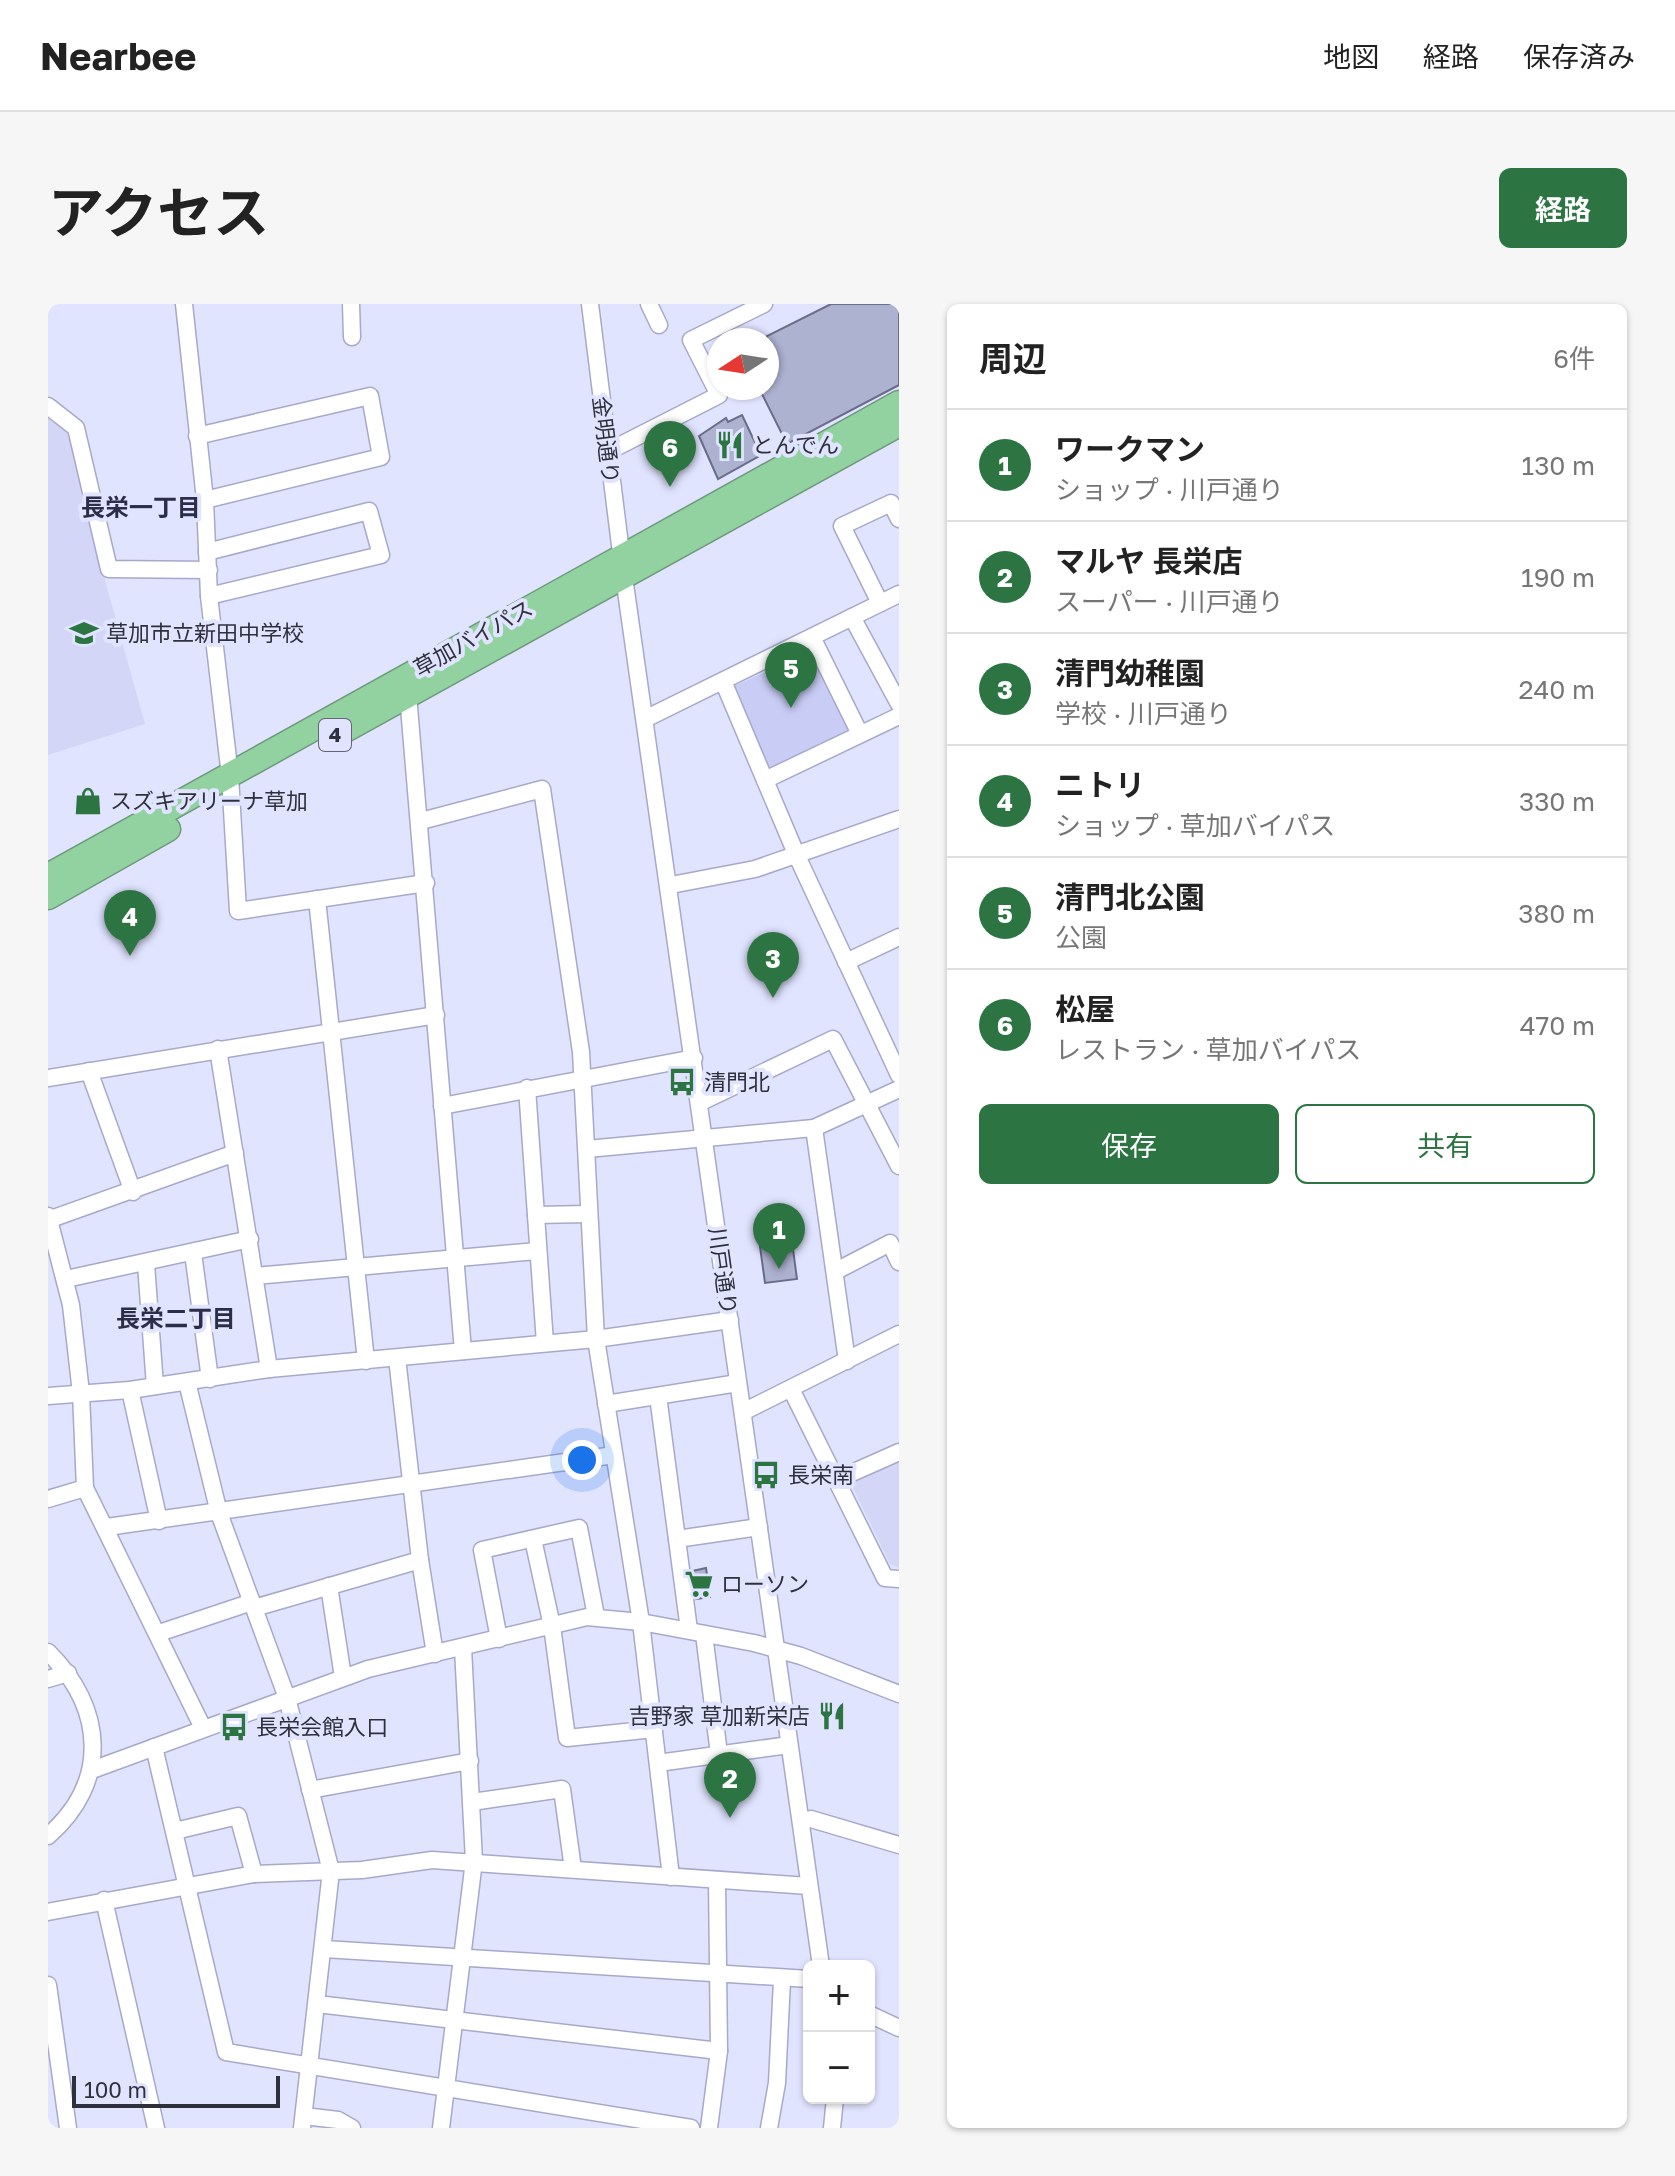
<!DOCTYPE html>
<html lang="ja">
<head>
<meta charset="utf-8">
<style>
	:root { --surface:#fff; --page:#f6f6f6; --text:#222; --muted:#767676; --line:#e0e0e0; --accent:#2c7543 }
	body { margin:0; font-family:"Golos Text","Noto Sans JP",sans-serif; background:var(--page); color:var(--text) }
	.controls { position:absolute; right:24px; bottom:24px; display:grid; overflow:hidden; border-radius:12px; box-shadow:0 2px 6px #0004 }
	.controls button { width:72px; height:72px; display:grid; place-items:center; padding:0; border:0; border-bottom:2px solid var(--line); background:var(--surface); color:var(--text); font:40px sans-serif }
	.compass { position:absolute; left:659px; top:24px; width:72px; height:72px; border-radius:50%; background:var(--surface); box-shadow:0 2px 6px #0004; rotate:258deg }
	.scale { position:absolute; left:24px; bottom:20px; width:208px; box-sizing:border-box; padding-left:8px; border:4px solid #2e303c; border-top:0; font-size:22px; line-height:28px; white-space:nowrap; color:#2e303c; -webkit-text-stroke:6px #e1e4ff; paint-order:stroke }
	.you { position:absolute; left:534px; top:1156px; width:28px; height:28px; margin:-20px; border:6px solid #fff; border-radius:50%; background:#1a73e8; box-shadow:0 0 0 12px #1a73e833 }
	.badge { display:grid; place-items:center; width:52px; height:52px; border-radius:50%; background:var(--accent); color:#fff; font-size:26px; font-weight:700 }
	.pin { position:absolute; translate:-50% -66px; filter:drop-shadow(0 2px 4px #0008) }
	.pin::after { content:''; position:absolute; top:42px; width:28px; height:24px; background:inherit; clip-path:polygon(0 0,100% 0,50% 100%) }
	.list { margin:0; padding:0; list-style:none }
	h2 { display:flex; justify-content:space-between; align-items:center; height:104px; margin:0; padding:0 32px; font-size:34px }
	h2 small { font-size:26px; font-weight:400; color:var(--muted) }
	.list li { display:grid; grid-template-columns:52px 1fr auto; gap:24px; align-items:center; box-sizing:border-box; height:112px; padding:0 32px; border-top:2px solid var(--line) }
	.list b { display:block; font-size:30px; white-space:nowrap }
	.list p { margin:0; font-size:26px; white-space:nowrap; color:var(--muted) }
	.list em { font-size:26px; font-style:normal; color:var(--muted) }
	.actions { display:flex; gap:16px; padding:24px 32px }
	.actions a { flex:1; padding:18px 0; border:2px solid var(--accent); border-radius:12px; text-align:center; font-size:28px; color:var(--accent) }
	.actions .main { background:var(--accent); color:#fff }
	.map { position:relative; flex:none; width:851px; height:1824px; overflow:hidden; border-radius:12px }
	header { display:flex; align-items:center; gap:48px; box-sizing:border-box; height:112px; padding:0 40px; background:var(--surface); border-bottom:2px solid var(--line) }
	header strong { font-size:38px }
	nav { display:flex; gap:44px; margin-inline-start:auto; font-size:28px }
	.intro { display:flex; align-items:center; justify-content:space-between; box-sizing:border-box; height:192px; padding:0 48px }
	h1 { margin:0; font-size:56px }
	.button { padding:20px 36px; border-radius:12px; background:var(--accent); color:#fff; font-size:28px; font-weight:700 }
	main { display:flex; gap:48px; padding:0 48px }
	aside { flex:1; background:var(--surface); border-radius:12px; box-shadow:0 2px 6px #0004 }
	.map>svg:first-child { display:block }
	.built { fill:#d3d6f6 }
	.green { fill:#c9cdf6 }
	.building { fill:#aeb2d1; stroke:#6a6d8a; stroke-width:2 }
	.lines { fill:none; stroke-linecap:round; stroke-linejoin:round }
	.minor-casing { stroke:#a6a9c9; stroke-width:19 }
	.highway-casing { stroke:#6f997d; stroke-width:27 }
	.minor { stroke:#fff; stroke-width:16 }
	.highway { stroke:#92d2a0; stroke-width:24 }
	.labels { text-anchor:middle; stroke-width:8; stroke-linejoin:round; paint-order:stroke }
	.shield { fill:#e1e4ff; stroke:#646676; stroke-width:2 }
	.shield-label { font-size:20px; font-weight:bold; fill:#2e303c }
	.street-label { font-size:22px; fill:#2e303c; stroke:#e1e4ff }
	.poi-label { font-size:22px; fill:#2e303c; stroke:#e1e4ff; text-anchor:start }
	.neighbourhood-label { font-size:24px; font-weight:bold; fill:#2c2e47; stroke:#e1e4ff }
</style>
</head>
<body>
<header>
<strong>Nearbee</strong>
<nav><a>地図</a><a>経路</a><a>保存済み</a></nav>
</header>
<div class="intro"><h1>アクセス</h1><a class="button">経路</a></div>
<main>
<div class="map">
<svg width="851" height="1824" viewBox="0 0 851 1824">
	<rect width="100%" height="100%" fill="#e1e4ff"/>
	<g class="built">
		<path d="M0,112L22,128L46,237L97,420L0,451Z"/>
		<path d="M851,1154V1264L842,1260L803,1180L805,1174Z"/>
	</g>
	<path class="green" d="M765,346L803,426L721,465L684,383Z"/>
	<g class="building">
		<path d="M783,0H851V81L739,140L711,84H719V32Z"/>
		<path d="M694,111L713,151L670,175L651,132L678,114L680,118Z"/>
		<path d="M742,923L749,975L717,979L710,928Z"/>
		<path d="M658,1264L662,1293L648,1295L644,1267Z"/>
	</g>
	<g class="lines">
		<defs>
			<g id="minor">
				<path d="M136,0L157,196L161,292L182,472L190,607L378,579"/>
				<path d="M303,0L304,33"/>
				<path d="M542,0L576,273L773,1662"/>
				<path d="M601,0L611,21"/>
				<path d="M0,102L28,124L61,265L161,266"/>
				<path d="M149,132L322,92L333,153L157,196"/>
				<path d="M559,148L671,91L643,36L716,0"/>
				<path d="M159,248L321,207L333,251L161,292"/>
				<path d="M832,299L794,222L843,199L851,215"/>
				<path d="M804,313L851,400"/>
				<path d="M764,333L812,430"/>
				<path d="M675,377L749,552L851,771"/>
				<path d="M360,391L415,1047"/>
				<path d="M599,414L851,290"/>
				<path d="M717,476L851,412"/>
				<path d="M373,517L494,485L533,748L548,1035L593,1318L623,1573"/>
				<path d="M623,581L707,565L851,515"/>
				<path d="M269,595L318,1057"/>
				<path d="M798,658L851,633"/>
				<path d="M170,745L221,1065"/>
				<path d="M41,767L85,888"/>
				<path d="M0,774L388,711"/>
				<path d="M479,784L497,1039"/>
				<path d="M653,798L785,735L851,862"/>
				<path d="M394,802L646,754"/>
				<path d="M766,824L799,1057"/>
				<path d="M539,845L766,824L851,785"/>
				<path d="M488,911L540,910"/>
				<path d="M0,912L23,1001L33,1089L37,1184L155,1424"/>
				<path d="M0,916L187,849"/>
				<path d="M145,949L162,1075"/>
				<path d="M98,960L107,1082"/>
				<path d="M788,967L842,939L851,958"/>
				<path d="M207,972L489,947"/>
				<path d="M18,975L202,935"/>
				<path d="M349,1054L372,1256L387,1350"/>
				<path d="M139,1078L171,1209L239,1394L283,1567L254,1824"/>
				<path d="M743,1085L837,1274L851,1275"/>
				<path d="M82,1086L111,1217"/>
				<path d="M0,1092L82,1086L221,1065L548,1035L682,1016"/>
				<path d="M610,1092L641,1326"/>
				<path d="M558,1100L690,1079"/>
				<path d="M695,1108L851,1030"/>
				<path d="M788,1176L851,1148"/>
				<path d="M0,1195L37,1184"/>
				<path d="M59,1223L566,1151"/>
				<path d="M485,1235L504,1322L519,1434L606,1425"/>
				<path d="M629,1235L711,1223"/>
				<path d="M281,1282L295,1373"/>
				<path d="M206,1304L372,1256"/>
				<path d="M111,1329L204,1298"/>
				<path d="M656,1330L671,1450"/>
				<path d="M451,1335L434,1246L531,1224L548,1312"/>
				<path d="M0,1348C57,1404 62,1478 0,1532"/>
				<path d="M0,1375L20,1369"/>
				<path d="M106,1443L178,1748L643,1824"/>
				<path d="M610,1459L741,1441"/>
				<path d="M44,1466L320,1365L539,1313L593,1318L706,1339L753,1352L851,1390"/>
				<path d="M262,1486L422,1457"/>
				<path d="M424,1498L514,1485L525,1565"/>
				<path d="M753,1517L763,1515L851,1541"/>
				<path d="M127,1527L190,1512L206,1570"/>
				<path d="M56,1596L108,1824"/>
				<path d="M0,1608L206,1570L314,1566L384,1556L761,1582"/>
				<path d="M276,1645L761,1675"/>
				<path d="M0,1681L20,1824"/>
				<path d="M269,1700L671,1747"/>
				<path d="M821,1710L851,1724"/>
				<path d="M256,1812L290,1816L304,1824"/>
				<path d="M393,1824L426,1557L415,1344"/>
				<path d="M661,1824L671,1747L669,1577"/>
				<path d="M721,1824L729,1779L734,1676"/>
				<path d="M784,1824L787,1794"/>
			</g>
			<g id="highway">
				<path d="M288,431L851,120"/>
				<path d="M0,572L851,99"/>
				<path d="M0,593L120,525"/>
			</g>
		</defs>
		<use href="#minor" class="minor-casing"/>
		<use href="#highway" class="highway-casing"/>
		<use href="#minor" class="minor"/>
		<use href="#highway" class="highway"/>
	</g>
	<defs>
		<symbol id="restaurant-bare" viewBox="-9 -9 18 18"><path d="M-5-6h1v4h1v-4h1v4h1v-4h1v5L-1.5 .5V6h-2V.5L-5-1ZM5-6V6H3V1.5H1.5Q1.5-4 5-6Z" fill="#2c7543" stroke="#e1e4ff" stroke-width="2.5" paint-order="stroke"/></symbol>
		<symbol id="school-bare" viewBox="-9 -9 18 18"><path d="M0-5L7-2L0 1L-7-2ZM-4 1L0 2.5L4 1V4Q0 6-4 4Z" fill="#2c7543" stroke="#e1e4ff" stroke-width="2.5" paint-order="stroke"/></symbol>
		<symbol id="shop-bare" viewBox="-9 -9 18 18"><path d="M-5-2.5h2.3a2.7 3.5 0 0 1 5.4 0H5L5.5 6h-11ZM-1.5-2.5h3a1.5 2.3 0 0 0-3 0Z" fill="#2c7543" stroke="#e1e4ff" stroke-width="2.5" paint-order="stroke"/></symbol>
		<symbol id="bus-bare" viewBox="-9 -9 18 18"><path d="M-5-6H5V4H4V6H2V4H-2V6H-4V4H-5ZM-3.5-4V0h7V-4ZM-3.5 1.2v1.5H-2V1.2ZM2 1.2v1.5H3.5V1.2Z" fill="#2c7543" stroke="#e1e4ff" stroke-width="2.5" paint-order="stroke"/></symbol>
		<symbol id="supermarket-bare" viewBox="-9 -9 18 18"><path d="M-6-5.5h2.5l.6 2H6L4.5 2H-2.5L-4.4-4H-6ZM-1.5 3.2a1.3 1.3 0 1 0 .1 0ZM3 3.2a1.3 1.3 0 1 0 .1 0Z" fill="#2c7543" stroke="#e1e4ff" stroke-width="2.5" paint-order="stroke"/></symbol>
	</defs>
	<g fill-rule="evenodd">
		<use href="#restaurant-bare" x="662" y="121" width="40" height="40"/>
		<use href="#school-bare" x="16" y="309" width="40" height="40"/>
		<use href="#shop-bare" x="20" y="477" width="40" height="40"/>
		<use href="#bus-bare" x="614" y="758" width="40" height="40"/>
		<use href="#bus-bare" x="698" y="1151" width="40" height="40"/>
		<use href="#supermarket-bare" x="631" y="1260" width="40" height="40"/>
		<use href="#restaurant-bare" x="764" y="1392" width="40" height="40"/>
		<use href="#bus-bare" x="166" y="1403" width="40" height="40"/>
	</g>
	<g class="labels">
		<rect class="shield" x="271" y="415" width="32" height="32" rx="6"/>
		<g class="shield-label">
			<text x="287" y="438">4</text>
		</g>
		<g class="street-label">
			<text transform="translate(558 136) rotate(83)" y="8">金明通り</text>
			<text transform="translate(425 334) rotate(-29)" y="8">草加バイパス</text>
			<text transform="translate(675 967) rotate(82)" y="8">川戸通り</text>
		</g>
		<g class="poi-label">
			<text x="704" y="149">とんでん</text>
			<text x="58" y="337">草加市立新田中学校</text>
			<text x="62" y="505">スズキアリーナ草加</text>
			<text x="656" y="786">清門北</text>
			<text x="740" y="1179">長栄南</text>
			<text x="673" y="1288">ローソン</text>
			<text x="762" y="1420" text-anchor="end">吉野家 草加新栄店</text>
			<text x="208" y="1431">長栄会館入口</text>
		</g>
		<g class="neighbourhood-label">
			<text x="93" y="212">長栄一丁目</text>
			<text x="128" y="1023">長栄二丁目</text>
		</g>
	</g>
</svg>
<div class="controls">
<button>+</button>
<button>−</button>
</div>
<svg class="compass" viewBox="-18 -18 36 36"><path d="M0-13l5 13h-10z" fill="#e53935"/><path d="M0 13l5-13h-10z" fill="#767676"/></svg>
<div class="scale">100 m</div>
<div class="you"></div>
<div class="pin badge" style="left:731px;top:965px">1</div>
<div class="pin badge" style="left:682px;top:1514px">2</div>
<div class="pin badge" style="left:725px;top:694px">3</div>
<div class="pin badge" style="left:82px;top:652px">4</div>
<div class="pin badge" style="left:743px;top:404px">5</div>
<div class="pin badge" style="left:622px;top:183px">6</div>
</div>
<aside>
<h2>周辺<small>6件</small></h2>
<ul class="list">
<li><span class="badge">1</span><div><b>ワークマン</b><p>ショップ · 川戸通り</p></div><em>130 m</em></li>
<li><span class="badge">2</span><div><b>マルヤ 長栄店</b><p>スーパー · 川戸通り</p></div><em>190 m</em></li>
<li><span class="badge">3</span><div><b>清門幼稚園</b><p>学校 · 川戸通り</p></div><em>240 m</em></li>
<li><span class="badge">4</span><div><b>ニトリ</b><p>ショップ · 草加バイパス</p></div><em>330 m</em></li>
<li><span class="badge">5</span><div><b>清門北公園</b><p>公園</p></div><em>380 m</em></li>
<li><span class="badge">6</span><div><b>松屋</b><p>レストラン · 草加バイパス</p></div><em>470 m</em></li>
</ul>
<div class="actions"><a class="main">保存</a><a>共有</a></div>
</aside>
</main>
</body>
</html>
